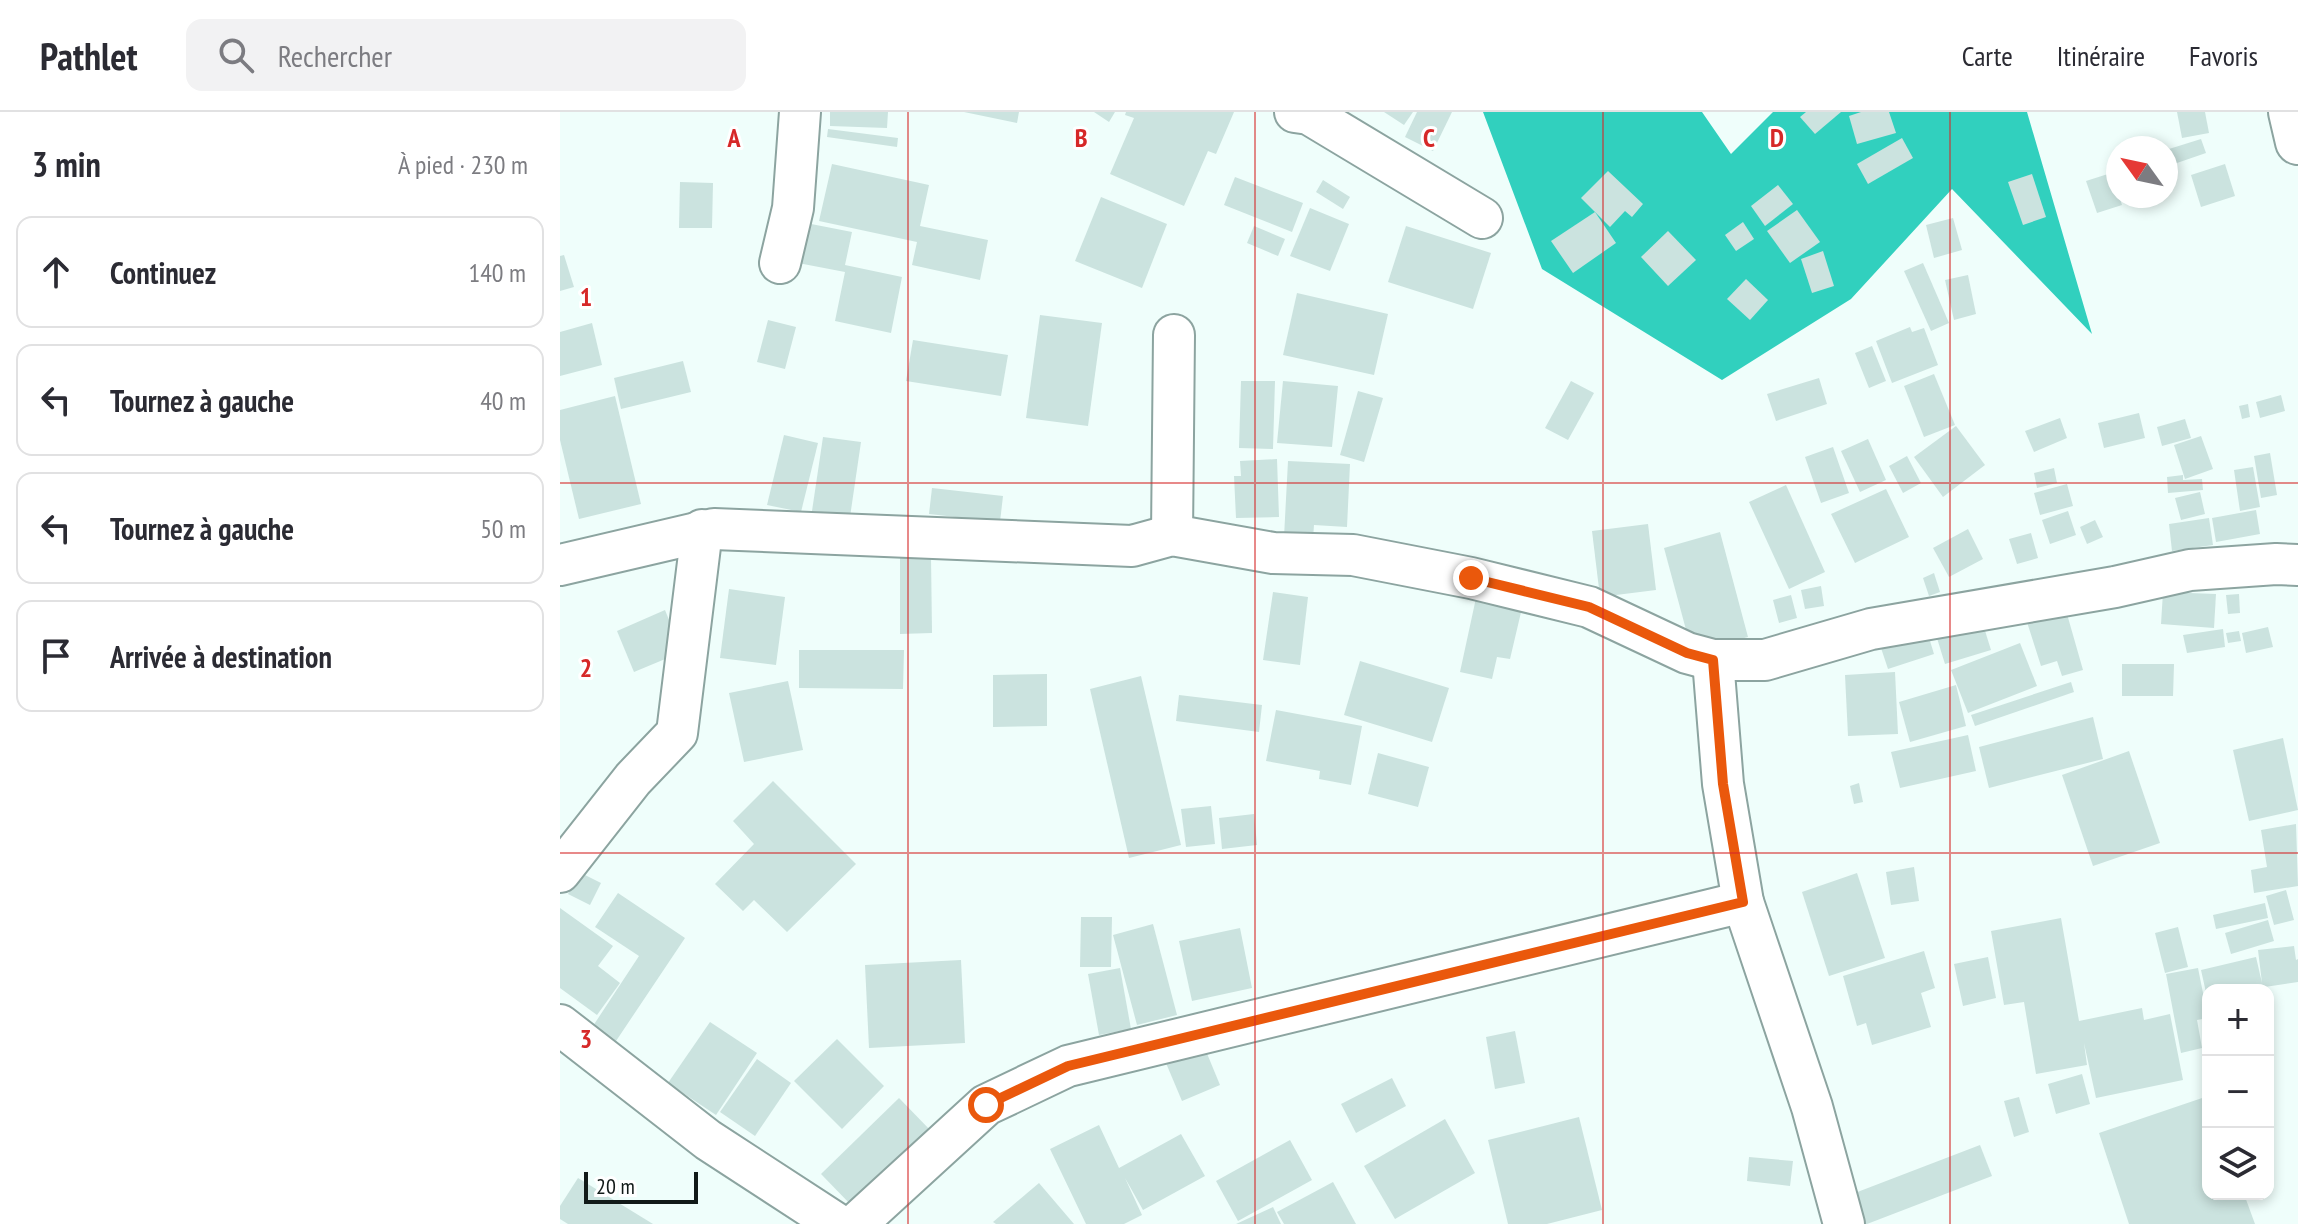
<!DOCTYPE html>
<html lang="fr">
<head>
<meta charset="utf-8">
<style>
	:root { --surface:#fff; --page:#f2f2f3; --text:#2b2b33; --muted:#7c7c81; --line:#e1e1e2 }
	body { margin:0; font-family:"PT Sans Narrow",sans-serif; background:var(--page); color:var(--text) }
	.controls { position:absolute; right:24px; bottom:24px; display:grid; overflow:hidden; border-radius:16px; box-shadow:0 4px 12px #0003 }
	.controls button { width:72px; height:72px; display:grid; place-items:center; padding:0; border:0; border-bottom:2px solid var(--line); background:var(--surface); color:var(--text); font:40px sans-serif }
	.compass { position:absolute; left:1546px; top:24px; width:72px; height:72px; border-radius:50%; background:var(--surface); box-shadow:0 4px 12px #0003; rotate:303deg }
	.scale { position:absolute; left:24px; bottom:20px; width:114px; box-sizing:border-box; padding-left:8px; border:4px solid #111a18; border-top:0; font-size:22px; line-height:28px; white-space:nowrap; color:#111a18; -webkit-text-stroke:6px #fff; paint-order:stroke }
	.stop { position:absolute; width:24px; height:24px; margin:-18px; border:6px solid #ea580c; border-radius:50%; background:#fff }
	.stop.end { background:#ea580c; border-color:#fff; box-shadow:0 2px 8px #0008 }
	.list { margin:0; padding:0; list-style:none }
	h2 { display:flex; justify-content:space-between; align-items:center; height:104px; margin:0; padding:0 32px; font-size:34px }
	h2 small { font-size:26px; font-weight:400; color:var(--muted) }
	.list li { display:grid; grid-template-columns:52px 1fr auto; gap:24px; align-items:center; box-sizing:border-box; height:112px; margin:0 16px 16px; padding:0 16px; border:2px solid var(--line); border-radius:16px }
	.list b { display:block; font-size:30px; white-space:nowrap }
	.list em { font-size:26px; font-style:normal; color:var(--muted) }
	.icon { flex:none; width:44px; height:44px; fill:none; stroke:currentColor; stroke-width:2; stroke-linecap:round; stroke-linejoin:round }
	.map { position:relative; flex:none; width:1738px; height:1112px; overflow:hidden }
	header { display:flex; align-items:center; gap:48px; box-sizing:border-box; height:112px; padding:0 40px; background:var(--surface); border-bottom:2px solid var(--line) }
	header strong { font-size:38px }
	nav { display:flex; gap:44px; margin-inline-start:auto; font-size:28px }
	.search { width:560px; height:72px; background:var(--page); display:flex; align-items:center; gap:20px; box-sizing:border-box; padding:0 28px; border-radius:16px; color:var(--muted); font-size:30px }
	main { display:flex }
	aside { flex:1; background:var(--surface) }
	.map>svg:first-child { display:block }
	.forest { fill:#31d0be }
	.building { fill:#cbe3df }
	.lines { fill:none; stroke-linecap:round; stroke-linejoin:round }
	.minor-casing { stroke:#8ca4a0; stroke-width:44 }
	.trunk-casing { stroke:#8ca4a0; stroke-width:48 }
	.minor { stroke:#fff; stroke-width:40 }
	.trunk { stroke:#fff; stroke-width:44 }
	.route { stroke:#ea580c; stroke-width:10 }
	.grid { fill:none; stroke:#d62828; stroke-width:2; stroke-opacity:0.55 }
	.grid-label { font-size:26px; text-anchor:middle; font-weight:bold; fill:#d62828; stroke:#fff; stroke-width:6; stroke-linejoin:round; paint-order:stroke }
</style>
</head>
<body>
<header>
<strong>Pathlet</strong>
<div class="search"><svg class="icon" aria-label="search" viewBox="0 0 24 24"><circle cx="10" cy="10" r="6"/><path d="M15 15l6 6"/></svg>Rechercher</div>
<nav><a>Carte</a><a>Itinéraire</a><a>Favoris</a></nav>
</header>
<main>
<aside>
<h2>3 min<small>À pied · 230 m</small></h2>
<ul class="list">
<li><svg class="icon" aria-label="ahead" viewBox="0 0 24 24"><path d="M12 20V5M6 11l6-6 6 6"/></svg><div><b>Continuez</b></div><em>140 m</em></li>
<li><svg class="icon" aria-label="left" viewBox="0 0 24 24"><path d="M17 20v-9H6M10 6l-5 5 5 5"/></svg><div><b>Tournez à gauche</b></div><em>40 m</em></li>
<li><svg class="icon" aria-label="left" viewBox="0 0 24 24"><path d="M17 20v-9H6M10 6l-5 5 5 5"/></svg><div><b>Tournez à gauche</b></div><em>50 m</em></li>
<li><svg class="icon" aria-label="arrive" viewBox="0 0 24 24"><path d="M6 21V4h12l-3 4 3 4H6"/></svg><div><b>Arrivée à destination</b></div></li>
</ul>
</aside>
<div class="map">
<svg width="1738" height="1112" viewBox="0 0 1738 1112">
	<rect width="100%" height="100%" fill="#effefb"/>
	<path class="forest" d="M923,0H1142L1171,42L1213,0H1467L1532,222L1392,77L1291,187L1162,268L982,157Z"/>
	<g class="building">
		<path d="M270,0H328L327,16L270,14Z"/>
		<path d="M404,0H459L457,11Z"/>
		<path d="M534,0H555L549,10Z"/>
		<path d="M566,0H674L656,42L648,39L624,94L550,62L574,6L565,3Z"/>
		<path d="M824,0H853L844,13Z"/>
		<path d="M857,0H892L873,39L845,25Z"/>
		<path d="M1246,0H1281L1255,22L1240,5Z"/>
		<path d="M1301,0H1329L1336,21L1297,32L1289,4Z"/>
		<path d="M1617,0H1645L1649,21L1622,26Z"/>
		<path d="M268,17L338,26L337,35L267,25Z"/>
		<path d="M1342,26L1353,46L1308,72L1297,52Z"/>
		<path d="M1641,27L1646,41L1614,52L1609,37Z"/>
		<path d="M272,52L369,73L360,114L428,128L420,168L352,153L357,130L259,109Z"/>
		<path d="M1665,52L1675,84L1641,95L1631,63Z"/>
		<path d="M1048,59L1083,92L1072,105L1065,99L1050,115L1021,86Z"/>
		<path d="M1551,61L1562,93L1537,101L1526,69Z"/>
		<path d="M1472,62L1486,105L1463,113L1448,70Z"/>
		<path d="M675,65L743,91L732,120L664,93Z"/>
		<path d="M763,68L790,85L783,97L756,80Z"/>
		<path d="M120,70L153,71L152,116H119Z"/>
		<path d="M1218,73L1233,92L1205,114L1191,94Z"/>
		<path d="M541,85L607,112L582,176L515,149Z"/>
		<path d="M750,96L789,112L770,159L730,144Z"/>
		<path d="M1237,98L1260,130L1230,151L1207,119Z"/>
		<path d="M1035,100L1056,131L1013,161L991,129Z"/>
		<path d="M1393,106L1402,138L1374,146L1366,113Z"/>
		<path d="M1183,110L1194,127L1176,139L1165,123Z"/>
		<path d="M246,111L292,120L285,153L342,165L331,221L275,209L285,160L238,151Z"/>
		<path d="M694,114L725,127L718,144L687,131Z"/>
		<path d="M846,114L931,141L913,197L828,170Z"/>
		<path d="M1108,119L1136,148L1108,174L1081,145Z"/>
		<path d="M1263,139L1274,174L1252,181L1241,147Z"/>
		<path d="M4,143L14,175L0,179V144Z"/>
		<path d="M1363,151L1389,211L1371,219L1344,159Z"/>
		<path d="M1408,163L1416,202L1394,208L1385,168Z"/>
		<path d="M1186,167L1208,188L1190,208L1167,187Z"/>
		<path d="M737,181L828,202L814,263L723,243Z"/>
		<path d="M480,203L542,211L528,314L466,306Z"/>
		<path d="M208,208L236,215L225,257L197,250Z"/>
		<path d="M32,211L42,253L0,264V220Z"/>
		<path d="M1350,215L1352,220L1364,216L1378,253L1332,271L1316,229Z"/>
		<path d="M353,228L448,243L441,284L346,269Z"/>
		<path d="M1312,234L1326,269L1309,276L1295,241Z"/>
		<path d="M123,249L131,280L61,297L54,266Z"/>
		<path d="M1374,262L1395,313L1364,325L1344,274Z"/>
		<path d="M1259,266L1267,292L1216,309L1207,282Z"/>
		<path d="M681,269H715L713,337L679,336Z"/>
		<path d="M723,269L778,274L772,335L717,331Z"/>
		<path d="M1011,269L1034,281L1008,328L985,316Z"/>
		<path d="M798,279L823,286L804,350L780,343Z"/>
		<path d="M1721,283L1725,299L1700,306L1696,290Z"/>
		<path d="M55,284L81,392L19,407L0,328V298Z"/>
		<path d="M1688,292L1690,305L1682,307L1679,294Z"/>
		<path d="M1579,301L1585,326L1544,336L1538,311Z"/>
		<path d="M1500,306L1507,326L1474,340L1465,319Z"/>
		<path d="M1625,307L1631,326L1602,334L1597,315Z"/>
		<path d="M1396,314L1425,353L1383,385L1354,345Z"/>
		<path d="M224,323L258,331L241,400L207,393Z"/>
		<path d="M1641,324L1653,357L1625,367L1614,333Z"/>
		<path d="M263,325L301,330L290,405L252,399Z"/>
		<path d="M1308,327L1326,368L1300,380L1281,339Z"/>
		<path d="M1273,335L1289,381L1261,391L1245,345Z"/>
		<path d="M1710,341L1717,383L1701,386L1694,344Z"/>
		<path d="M1347,344L1361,371L1343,381L1329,354Z"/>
		<path d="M717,347L719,405L676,406L674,364H681L680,349Z"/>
		<path d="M728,349L790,352L787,415L754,413L753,427L724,425Z"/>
		<path d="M1693,355L1700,395L1680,399L1674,358Z"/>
		<path d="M1494,356L1497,371L1477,376L1474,361Z"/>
		<path d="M1623,363V368L1642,367L1643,378L1608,381L1607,365Z"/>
		<path d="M1507,372L1513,394L1480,403L1474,381Z"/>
		<path d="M1226,373L1265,460L1229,477L1189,390Z"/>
		<path d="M372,376L443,384L440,410L369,402Z"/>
		<path d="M1326,377L1349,425L1295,451L1271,402Z"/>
		<path d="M1640,380L1645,402L1621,408L1615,386Z"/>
		<path d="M1696,398L1700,422L1656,430L1652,406Z"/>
		<path d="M1508,399L1516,423L1490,432L1482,408Z"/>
		<path d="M1649,406L1653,433L1612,439L1609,412Z"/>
		<path d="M1535,408L1543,425L1527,432L1520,415Z"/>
		<path d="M1088,412L1096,478L1040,485L1032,419Z"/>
		<path d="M1408,417L1423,447L1389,465L1373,436Z"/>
		<path d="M1160,420L1188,525L1132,540L1104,436Z"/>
		<path d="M1471,421L1478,446L1457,452L1449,427Z"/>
		<path d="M340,444H371L372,521L340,522Z"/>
		<path d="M1374,461L1380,480L1369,484L1363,466Z"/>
		<path d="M1261,474L1264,494L1245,497L1241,478Z"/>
		<path d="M169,477L225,485L216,553L160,546Z"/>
		<path d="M713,480L748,485L740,553L703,548Z"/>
		<path d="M1603,480L1656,482L1654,516L1601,512Z"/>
		<path d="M1679,482L1680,501L1668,502L1666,483Z"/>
		<path d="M1231,483L1237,506L1219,511L1213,488Z"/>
		<path d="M916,486L962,496L950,547L937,545L932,567L900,560Z"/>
		<path d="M1505,495L1523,558L1502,564L1497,549L1481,554L1466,507Z"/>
		<path d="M105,498L122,540L74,560L57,519Z"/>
		<path d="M1422,509L1431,538L1385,552L1376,523Z"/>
		<path d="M1708,515L1713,535L1686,541L1682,521Z"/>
		<path d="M1663,517L1665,535L1627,541L1623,523Z"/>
		<path d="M1367,519L1374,542L1328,557L1320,533Z"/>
		<path d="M1679,519L1681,529L1668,531L1666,521Z"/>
		<path d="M1460,531L1477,574L1408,601L1391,558Z"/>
		<path d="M239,538H344L343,577L239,576Z"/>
		<path d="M800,549L889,576L872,630L784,603Z"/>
		<path d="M1562,552H1614L1613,584H1562Z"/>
		<path d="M1335,560L1338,622L1288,624L1285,563Z"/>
		<path d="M487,562V614L433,615V563Z"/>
		<path d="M581,564L621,733L569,746L530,577Z"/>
		<path d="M228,569L243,638L184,650L169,581Z"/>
		<path d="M1511,570L1514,580L1415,614L1411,603Z"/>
		<path d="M1396,573L1406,614L1350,630L1339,590Z"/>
		<path d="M619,583L702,593L699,620L616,609Z"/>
		<path d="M716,598L802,614L791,673L759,667L760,659L706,649Z"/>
		<path d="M1533,605L1543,647L1429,676L1419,635Z"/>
		<path d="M1408,623L1416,659L1340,676L1331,640Z"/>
		<path d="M1723,626L1738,698L1689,709L1673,638Z"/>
		<path d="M1569,639L1600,731L1533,754L1502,663Z"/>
		<path d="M818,641L869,655L858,695L808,682Z"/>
		<path d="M213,669L296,752L227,820L194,788L183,799L155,772L194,732L173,709Z"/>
		<path d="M1299,671L1303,690L1294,692L1290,674Z"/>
		<path d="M651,694L655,732L626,735L621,697Z"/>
		<path d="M694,702L697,733L662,737L659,706Z"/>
		<path d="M1736,712L1738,774L1694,781L1691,758L1707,755L1701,718Z"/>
		<path d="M1354,755L1359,789L1331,793L1326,760Z"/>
		<path d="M19,760L41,771L30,793L8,782Z"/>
		<path d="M1297,761L1325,846L1269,864L1242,780Z"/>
		<path d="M1726,778L1734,808L1714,813L1706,784Z"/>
		<path d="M58,781L125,826L56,929L33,914L79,844L35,815Z"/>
		<path d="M1705,791L1708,806L1656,817L1653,803Z"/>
		<path d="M0,796L53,834L38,854L60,871L37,903L0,876Z"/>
		<path d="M521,805H552L551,855H520Z"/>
		<path d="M1501,806L1519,909L1582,896L1584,908L1610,902L1623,968L1536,986L1524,931L1527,953L1476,962L1464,890L1444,893L1431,819Z"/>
		<path d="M1708,808L1714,829L1671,842L1665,821Z"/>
		<path d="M593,812L617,903L577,913L553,823Z"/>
		<path d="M1618,815L1628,855L1605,861L1595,821Z"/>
		<path d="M680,816L692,876L632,889L619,829Z"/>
		<path d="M1734,834L1736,848L1738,847V870L1685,878H1648L1647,885L1641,858L1696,845L1702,871L1698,838Z"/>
		<path d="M1364,839L1375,876L1361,881L1371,915L1312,933L1306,911L1297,914L1283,864Z"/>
		<path d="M1428,845L1436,886L1403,894L1394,852Z"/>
		<path d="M401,848L405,931L309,936L305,853Z"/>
		<path d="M560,856L571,917L539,923L528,862Z"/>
		<path d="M1638,856L1648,906L1637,908L1642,936L1621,941L1606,862Z"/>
		<path d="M1642,909H1648V940H1646Z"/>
		<path d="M150,910L197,941L156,1003L108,971Z"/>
		<path d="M955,919L965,971L935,977L926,925Z"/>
		<path d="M277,927L324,974L282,1017L234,969Z"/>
		<path d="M641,927L660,973L622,989L603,944Z"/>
		<path d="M197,947L231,971L195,1024L160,1000Z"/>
		<path d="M1522,962L1530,992L1496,1002L1488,972Z"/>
		<path d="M832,966L846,994L796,1021L781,992Z"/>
		<path d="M1648,984V1082H1684L1695,1112H1569L1539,1021Z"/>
		<path d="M1459,985L1469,1020L1454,1025L1444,989Z"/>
		<path d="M339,986L372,1020L294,1096L261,1062Z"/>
		<path d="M1019,1005L1042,1098L987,1112H948L928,1028Z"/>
		<path d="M885,1007L915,1061L835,1107L804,1054Z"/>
		<path d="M539,1013L559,1056L621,1022L645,1064L583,1098L565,1066L582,1103L564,1112H526L490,1037Z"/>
		<path d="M730,1028L752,1068L678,1109L656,1069Z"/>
		<path d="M1420,1033L1432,1064L1307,1112H1297L1287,1084Z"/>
		<path d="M1189,1045L1233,1049L1230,1074L1187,1069Z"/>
		<path d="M18,1066L93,1112H8L0,1107V1094Z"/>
		<path d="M773,1070L796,1112H724L717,1100Z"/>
		<path d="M479,1071L514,1112H436L433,1110Z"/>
		<path d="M713,1095L721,1112H676Z"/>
	</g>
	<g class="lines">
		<defs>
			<g id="minor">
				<path d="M735,0L749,2L922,106"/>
				<path d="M220,151L233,96L240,0"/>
				<path d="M612,423L614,223"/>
				<path d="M0,453L154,417L572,434L612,423L713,441L793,443L911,466L1029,495L1127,541L1153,548H1205L1311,517L1555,475L1630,458L1716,452L1738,453"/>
				<path d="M1153,548L1163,672L1183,790L1252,995L1284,1112"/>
				<path d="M0,760L73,667L117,621L142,418"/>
				<path d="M0,913L148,1028L277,1112"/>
				<path d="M296,1112L426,993L508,954L1183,790"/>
			</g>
			<path id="trunk" d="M1731,0L1738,30"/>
		</defs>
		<use href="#minor" class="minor-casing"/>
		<use href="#trunk" class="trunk-casing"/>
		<use href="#minor" class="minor"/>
		<use href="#trunk" class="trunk"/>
	</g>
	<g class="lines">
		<path class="route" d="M426,993L508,954L1183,790L1163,672L1153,548L1127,541L1029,495L911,466"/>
	</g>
	<path class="grid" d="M348,0V1112M695,0V1112M1043,0V1112M1390,0V1112M0,371H1738M0,741H1738"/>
	<g class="grid-label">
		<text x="174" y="35">A</text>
		<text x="521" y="35">B</text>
		<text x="869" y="35">C</text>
		<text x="1217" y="35">D</text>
		<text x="26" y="194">1</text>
		<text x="26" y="565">2</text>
		<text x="26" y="936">3</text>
	</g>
</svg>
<div class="controls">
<button>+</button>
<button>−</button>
<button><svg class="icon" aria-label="layers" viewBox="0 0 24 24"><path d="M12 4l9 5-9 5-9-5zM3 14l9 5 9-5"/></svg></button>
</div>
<svg class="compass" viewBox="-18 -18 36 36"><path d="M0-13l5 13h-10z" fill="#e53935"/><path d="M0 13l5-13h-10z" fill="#7c7c81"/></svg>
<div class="scale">20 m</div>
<div class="stop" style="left:426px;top:993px"></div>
<div class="stop end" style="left:911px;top:466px"></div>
</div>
</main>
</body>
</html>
